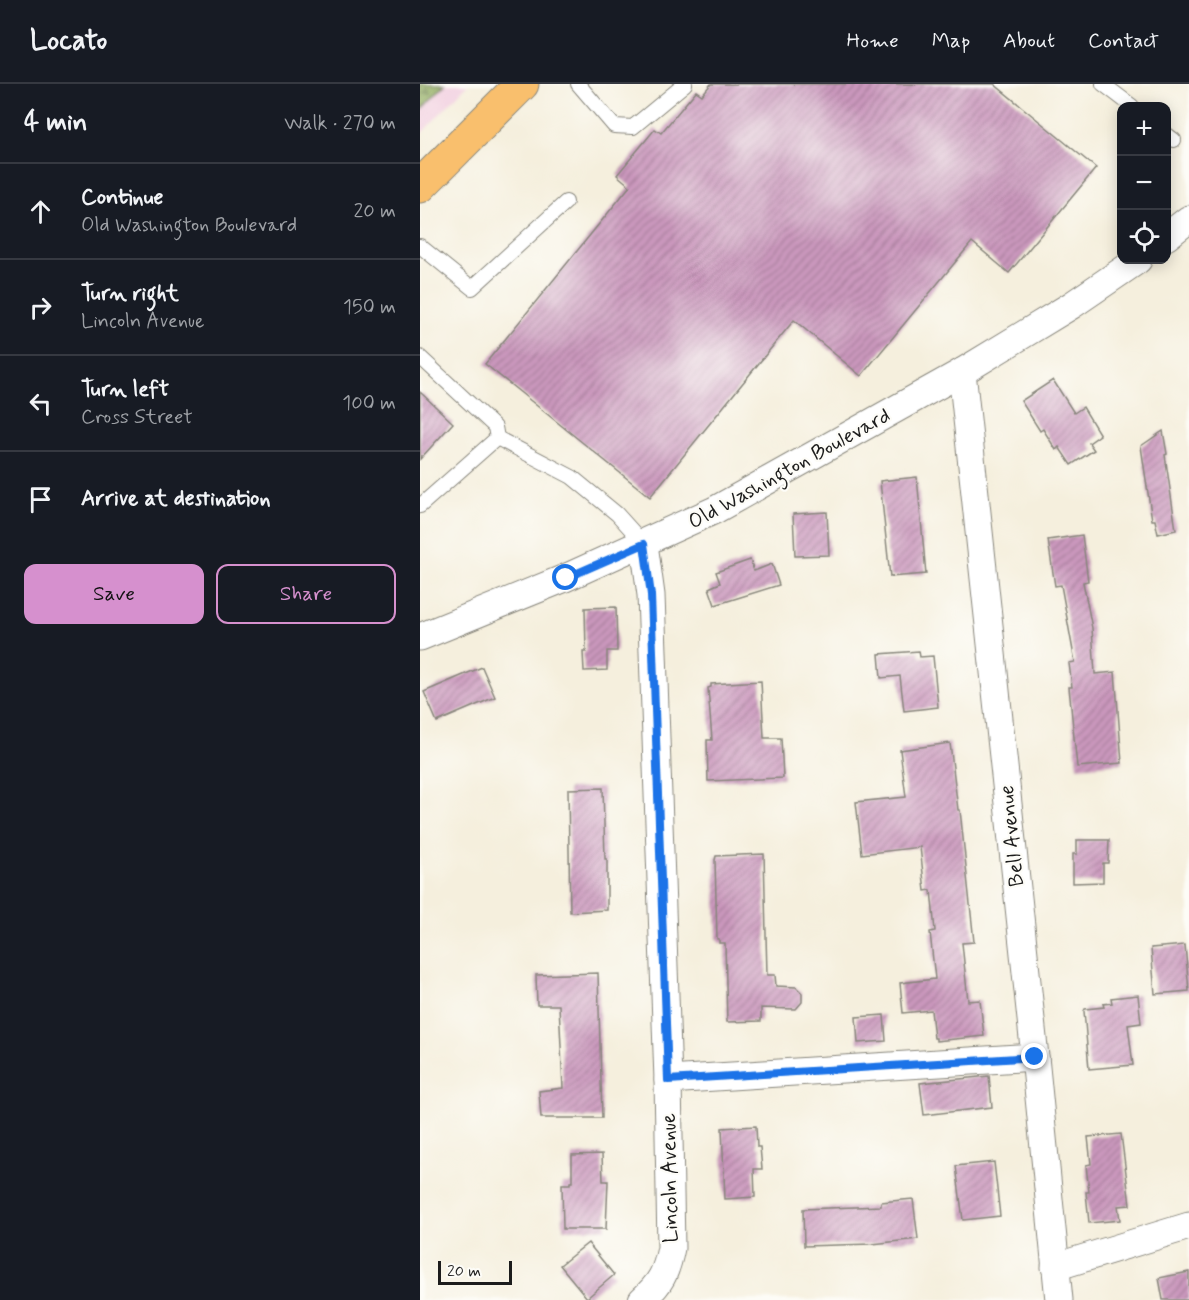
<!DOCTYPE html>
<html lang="en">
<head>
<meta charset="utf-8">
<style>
	:root { --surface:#171b24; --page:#20242c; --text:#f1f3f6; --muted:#9ea1a6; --line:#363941; --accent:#d690ce }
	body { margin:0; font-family:Mynerve,sans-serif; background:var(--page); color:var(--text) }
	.controls { position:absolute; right:18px; top:18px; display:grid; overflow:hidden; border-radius:12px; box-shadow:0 3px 15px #0003 }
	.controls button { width:54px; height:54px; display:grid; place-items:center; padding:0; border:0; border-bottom:2px solid var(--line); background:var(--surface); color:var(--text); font:30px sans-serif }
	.scale { position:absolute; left:18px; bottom:15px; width:74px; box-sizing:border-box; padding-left:6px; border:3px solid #1c1c1c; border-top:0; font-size:16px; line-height:21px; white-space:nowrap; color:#1c1c1c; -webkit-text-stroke:4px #fdfcf7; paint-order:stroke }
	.stop { position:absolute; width:18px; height:18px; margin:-14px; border:4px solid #1a73e8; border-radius:50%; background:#fff }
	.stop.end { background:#1a73e8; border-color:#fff; box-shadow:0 2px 6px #0008 }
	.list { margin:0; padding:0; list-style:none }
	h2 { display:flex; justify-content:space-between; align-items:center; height:78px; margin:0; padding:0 24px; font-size:26px }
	h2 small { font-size:20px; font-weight:400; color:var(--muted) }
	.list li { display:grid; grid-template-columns:39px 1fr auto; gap:18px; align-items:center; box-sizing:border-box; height:96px; padding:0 24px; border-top:2px solid var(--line) }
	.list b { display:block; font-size:22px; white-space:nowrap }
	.list p { margin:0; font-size:20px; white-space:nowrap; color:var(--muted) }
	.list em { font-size:20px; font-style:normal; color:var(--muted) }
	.actions { display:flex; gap:12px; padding:18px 24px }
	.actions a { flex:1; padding:14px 0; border:2px solid var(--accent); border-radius:12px; text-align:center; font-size:21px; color:var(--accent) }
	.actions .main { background:var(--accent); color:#111 }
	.icon { flex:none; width:33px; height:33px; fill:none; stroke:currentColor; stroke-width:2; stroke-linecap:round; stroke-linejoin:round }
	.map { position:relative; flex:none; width:769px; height:1216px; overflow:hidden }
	header { display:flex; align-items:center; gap:36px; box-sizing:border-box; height:84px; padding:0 30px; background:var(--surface); border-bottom:2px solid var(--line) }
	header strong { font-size:28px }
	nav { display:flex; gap:33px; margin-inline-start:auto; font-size:21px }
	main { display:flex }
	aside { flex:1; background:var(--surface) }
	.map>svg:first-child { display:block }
	.built { fill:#f2cfe0 }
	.forest { fill:url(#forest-firs); stroke:#55633c; stroke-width:1.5 }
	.building { fill:url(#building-hatch) }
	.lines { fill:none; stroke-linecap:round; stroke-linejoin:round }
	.lane-casing { stroke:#88867c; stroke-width:16 }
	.street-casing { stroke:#88867c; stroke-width:29 }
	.primary-casing { stroke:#88867c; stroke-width:35 }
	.lane { stroke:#fff; stroke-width:14 }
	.street { stroke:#fff; stroke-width:27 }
	.primary { stroke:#f9bf6d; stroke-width:33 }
	.route { stroke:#1a73e8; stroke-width:8 }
	.labels { text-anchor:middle; stroke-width:4.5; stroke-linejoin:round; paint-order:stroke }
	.street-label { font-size:21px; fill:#1c1c1c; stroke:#fdfcf7 }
</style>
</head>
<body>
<header>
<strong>Locato</strong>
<nav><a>Home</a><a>Map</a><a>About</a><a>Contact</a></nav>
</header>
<main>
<aside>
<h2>4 min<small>Walk · 270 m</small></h2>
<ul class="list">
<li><svg class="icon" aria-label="ahead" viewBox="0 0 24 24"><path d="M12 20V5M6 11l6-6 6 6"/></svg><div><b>Continue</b><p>Old Washington Boulevard</p></div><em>20 m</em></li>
<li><svg class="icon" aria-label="right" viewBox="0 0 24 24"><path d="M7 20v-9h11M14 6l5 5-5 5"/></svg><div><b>Turn right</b><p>Lincoln Avenue</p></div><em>150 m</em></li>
<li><svg class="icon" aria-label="left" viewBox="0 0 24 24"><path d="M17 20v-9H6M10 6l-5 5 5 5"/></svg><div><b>Turn left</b><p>Cross Street</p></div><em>100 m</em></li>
<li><svg class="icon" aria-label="arrive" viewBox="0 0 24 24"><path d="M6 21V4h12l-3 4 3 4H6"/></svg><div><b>Arrive at destination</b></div></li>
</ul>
<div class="actions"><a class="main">Save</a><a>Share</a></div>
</aside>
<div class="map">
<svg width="769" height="1216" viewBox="0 0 769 1216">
	<defs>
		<pattern id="forest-firs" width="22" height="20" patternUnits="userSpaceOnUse" patternTransform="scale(1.5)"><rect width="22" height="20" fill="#8eaa5c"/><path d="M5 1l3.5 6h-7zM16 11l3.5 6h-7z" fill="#738a4b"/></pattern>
		<pattern id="building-hatch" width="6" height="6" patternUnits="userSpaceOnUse" patternTransform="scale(1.5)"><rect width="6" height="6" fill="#cb98bd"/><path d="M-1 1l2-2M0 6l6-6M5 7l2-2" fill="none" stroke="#a47b99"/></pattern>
	</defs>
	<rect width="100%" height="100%" fill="#fdfcf7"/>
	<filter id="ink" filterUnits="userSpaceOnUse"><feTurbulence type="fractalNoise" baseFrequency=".0167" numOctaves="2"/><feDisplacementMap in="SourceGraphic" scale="12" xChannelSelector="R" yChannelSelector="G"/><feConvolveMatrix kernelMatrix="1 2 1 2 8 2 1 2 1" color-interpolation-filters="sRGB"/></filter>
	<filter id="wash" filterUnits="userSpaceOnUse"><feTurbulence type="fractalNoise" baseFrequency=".008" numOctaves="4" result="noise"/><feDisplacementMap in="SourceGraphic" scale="24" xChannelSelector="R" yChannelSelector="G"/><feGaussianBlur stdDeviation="1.35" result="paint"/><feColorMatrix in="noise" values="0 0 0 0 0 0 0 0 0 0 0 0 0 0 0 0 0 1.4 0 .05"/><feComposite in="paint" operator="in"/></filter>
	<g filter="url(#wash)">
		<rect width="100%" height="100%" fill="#f5efdd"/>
		<path class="built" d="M0,0H48L0,51Z"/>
		<path class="forest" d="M0,0H25L0,27Z"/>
		<g id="blocks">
			<g class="building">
				<path d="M291,0H574L676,84L589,189L552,158L441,292L374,236L230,413L65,280L210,102L197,91L235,45L241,49L276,7L282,11Z"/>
				<path d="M633,296L654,329L663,323L680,351L669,359L674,366L651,381L639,363L636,366L623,345L620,347L601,317Z"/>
				<path d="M0,308L33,339L0,375Z"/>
				<path d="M743,347L747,370L745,371L756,446L738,450L735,436H732L721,362Z"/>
				<path d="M497,393L506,490L470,493L460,397Z"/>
				<path d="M407,428L409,471L375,472L373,430Z"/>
				<path d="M662,451L668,497L663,498L672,544L675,590L695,588L702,679L657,683L649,603H652L649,579L655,578L641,501L635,502L628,456Z"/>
				<path d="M330,476L334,487L352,480L359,501L295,521L289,504L300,499L296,488Z"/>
				<path d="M196,523L197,567H187V586L164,587L163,568H166L165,524Z"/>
				<path d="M499,567L500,573L513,572L518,623L484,627L480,592L461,594L459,570Z"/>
				<path d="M62,583L75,613L17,638L4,608Z"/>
				<path d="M341,597L344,654H361L363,694L288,697L287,656H292L288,604L291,603V600Z"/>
				<path d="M530,659L538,726H540L554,858L542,859L548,917L560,916L564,952L516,957V954H514L511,926L483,929L480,899L515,895L510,848L515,847L511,806L505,807L500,763L442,770L436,718L486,713L480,666Z"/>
				<path d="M183,704L185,775H187V826L150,828L148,705Z"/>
				<path d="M657,756H689L688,779H683V798L653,799V770H657Z"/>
				<path d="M344,770L347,891H355L356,902L376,903L382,909V918L376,925L341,924V937L307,938L305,859H299V855H297L295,776L296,772Z"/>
				<path d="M765,861L769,907L735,910L731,864Z"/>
				<path d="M178,889L182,1034H121L119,1007L143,1004L139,921H117L116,891Z"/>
				<path d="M718,911L721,939L708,941L713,981L669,985L664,927L665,925L684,923L683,920L692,919L691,914Z"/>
				<path d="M464,931L466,957L438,959L436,933Z"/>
				<path d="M569,992L572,1023L504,1031L500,999Z"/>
				<path d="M336,1042L337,1063H340L342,1085H334L335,1113L305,1115L302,1044Z"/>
				<path d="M701,1050L710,1121L698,1122L700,1136L669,1139L666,1108H669L666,1081L671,1080L668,1053Z"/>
				<path d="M182,1070L183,1097H188L186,1145H143L142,1100H150V1098H152V1071Z"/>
				<path d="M574,1078L580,1132L543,1136L536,1082Z"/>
				<path d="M493,1115L498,1155L452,1160L384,1162L383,1125L461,1122V1118Z"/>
				<path d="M168,1159L194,1191L167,1214L140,1181Z"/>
				<path d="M769,1188V1216H743L739,1194Z"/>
			</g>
		</g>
	</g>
	<g filter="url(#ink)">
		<use href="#blocks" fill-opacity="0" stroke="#88867c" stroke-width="1.5"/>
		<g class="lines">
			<defs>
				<g id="lane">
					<path d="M158,0L194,42L213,43L265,0"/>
					<path d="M683,0L712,22"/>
					<path d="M746,50L754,56"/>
					<path d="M0,162L52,204L146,118"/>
					<path d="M0,273L75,343L77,354L0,422"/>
					<path d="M77,354L152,393L197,430L224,460"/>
				</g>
				<g id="street">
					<path d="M746,153L769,135"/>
					<path d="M542,288L615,973L639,1216"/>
					<path d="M0,553L145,494L295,426L542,288L652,221L718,176"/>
					<path d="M248,996L615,973"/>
					<path d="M635,1183L769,1142"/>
					<path d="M222,1216C241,1199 246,1189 251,1164L248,996L231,511L224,460"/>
				</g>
				<path id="primary" d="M0,102L102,0"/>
			</defs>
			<use href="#lane" class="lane-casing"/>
			<use href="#street" class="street-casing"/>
			<use href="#primary" class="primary-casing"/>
			<use href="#lane" class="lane"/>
			<use href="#street" class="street"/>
			<use href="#primary" class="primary"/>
		</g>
	</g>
	<g class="lines" filter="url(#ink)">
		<path class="route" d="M146,494L224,460L231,511L248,996L615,973"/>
	</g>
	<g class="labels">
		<g class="street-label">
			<text transform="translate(369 384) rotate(-29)" y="7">Old Washington Boulevard</text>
			<text transform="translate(591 752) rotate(-96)" y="7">Bell Avenue</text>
			<text transform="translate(249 1094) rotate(-91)" y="7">Lincoln Avenue</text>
		</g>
	</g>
</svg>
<div class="controls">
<button>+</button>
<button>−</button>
<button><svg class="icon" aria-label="locate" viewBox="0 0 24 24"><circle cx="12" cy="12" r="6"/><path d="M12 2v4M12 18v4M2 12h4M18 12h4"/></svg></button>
</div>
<div class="scale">20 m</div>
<div class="stop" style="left:146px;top:494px"></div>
<div class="stop end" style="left:615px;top:973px"></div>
</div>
</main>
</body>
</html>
